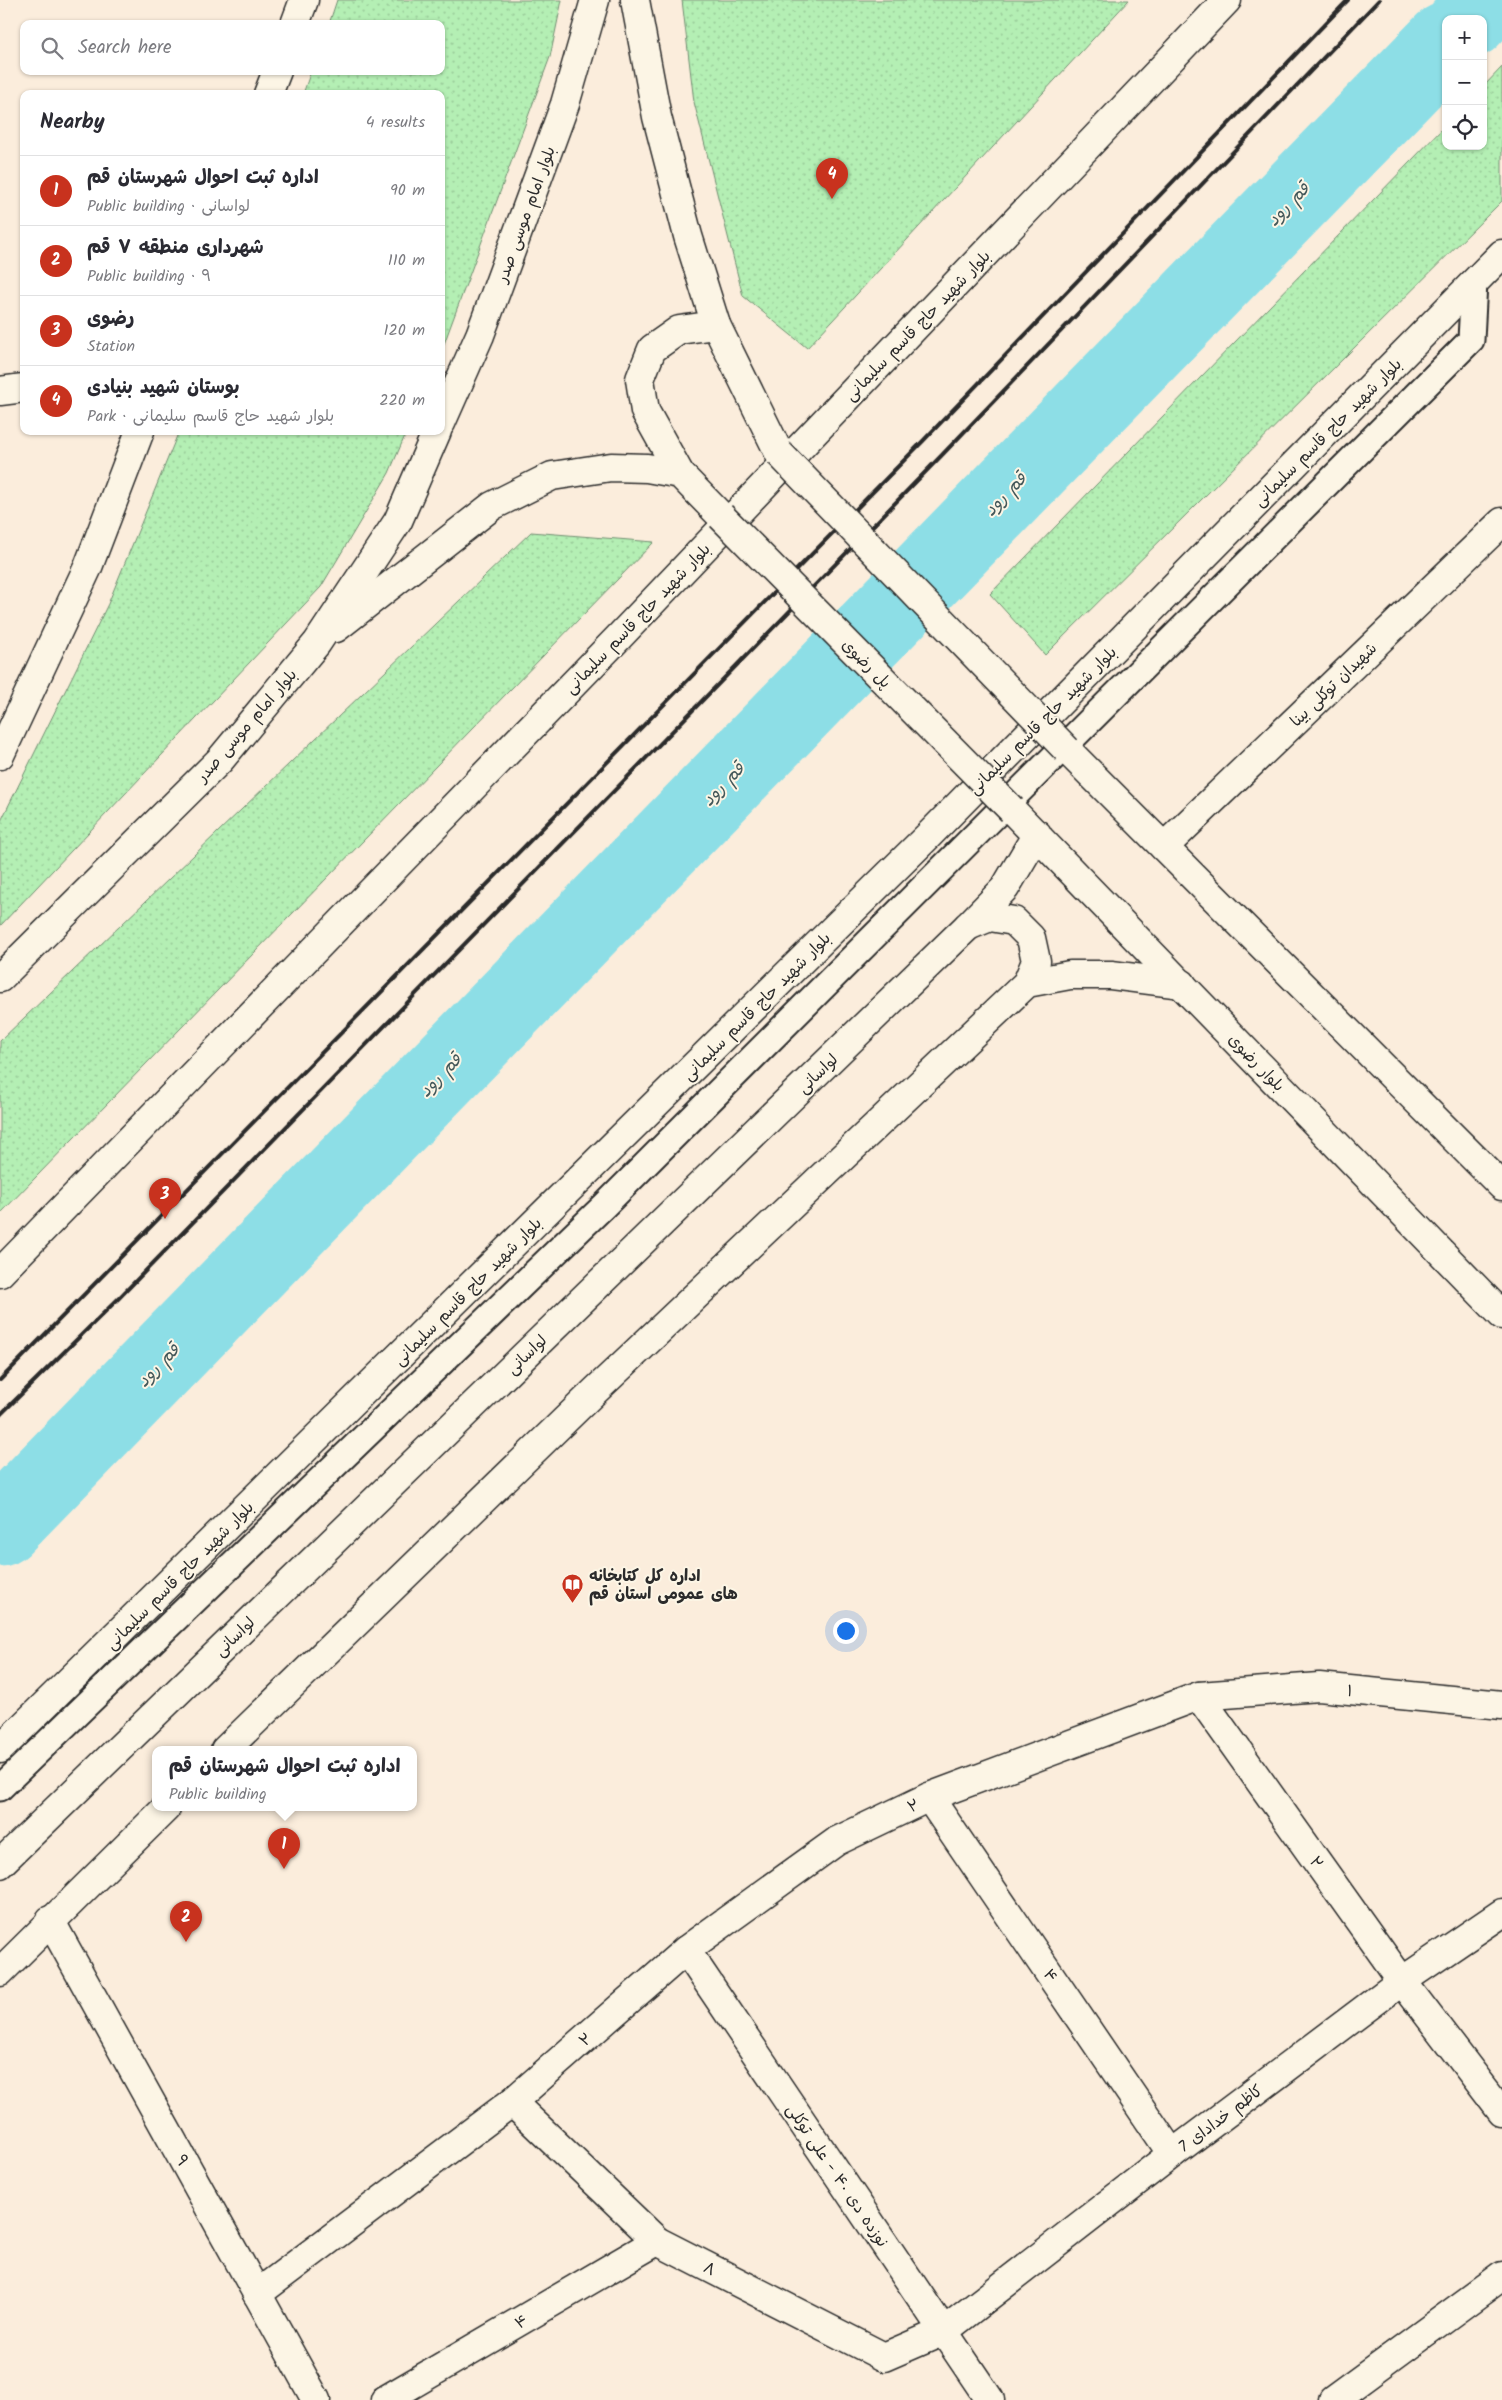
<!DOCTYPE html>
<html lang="en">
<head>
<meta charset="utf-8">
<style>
	:root { --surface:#fff; --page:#f7f7f7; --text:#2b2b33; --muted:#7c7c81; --line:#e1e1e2; --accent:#c8321e }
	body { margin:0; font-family:Kalam,"Playpen Sans Arabic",sans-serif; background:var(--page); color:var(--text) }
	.controls { position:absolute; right:15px; top:15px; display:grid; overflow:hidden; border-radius:10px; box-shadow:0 1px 4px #0004 }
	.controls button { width:45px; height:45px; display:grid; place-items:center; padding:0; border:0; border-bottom:1px solid var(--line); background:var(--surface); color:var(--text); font:25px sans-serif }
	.you { position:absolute; left:845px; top:1630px; width:18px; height:18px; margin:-12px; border:4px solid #fff; border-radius:50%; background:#1a73e8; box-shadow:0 0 0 8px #1a73e833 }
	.badge { display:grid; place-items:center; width:32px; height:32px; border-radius:50%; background:var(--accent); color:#fff; font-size:16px; font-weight:700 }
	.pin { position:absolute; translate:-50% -41px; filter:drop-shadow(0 1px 2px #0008) }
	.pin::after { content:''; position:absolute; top:26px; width:18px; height:15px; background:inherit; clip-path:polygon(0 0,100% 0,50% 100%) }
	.popup { position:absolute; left:152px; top:1746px; width:265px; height:65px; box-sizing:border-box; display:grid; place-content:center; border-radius:10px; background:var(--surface); filter:drop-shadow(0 1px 4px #0005); font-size:16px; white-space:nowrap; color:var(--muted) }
	.popup b { font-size:19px; color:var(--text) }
	.popup::after { content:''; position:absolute; left:50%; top:100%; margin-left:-10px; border:10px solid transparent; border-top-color:var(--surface) }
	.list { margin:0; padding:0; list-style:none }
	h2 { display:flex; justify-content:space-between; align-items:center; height:65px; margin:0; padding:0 20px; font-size:21px }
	h2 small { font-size:16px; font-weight:400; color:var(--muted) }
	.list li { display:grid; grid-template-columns:32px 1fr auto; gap:15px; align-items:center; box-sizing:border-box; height:70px; padding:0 20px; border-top:1px solid var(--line) }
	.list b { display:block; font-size:19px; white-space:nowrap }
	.list p { margin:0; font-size:16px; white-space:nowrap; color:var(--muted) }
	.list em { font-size:16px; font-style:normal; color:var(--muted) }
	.icon { flex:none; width:28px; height:28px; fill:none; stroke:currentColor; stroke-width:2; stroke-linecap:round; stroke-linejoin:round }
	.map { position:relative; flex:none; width:1502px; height:2400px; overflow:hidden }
	.search { position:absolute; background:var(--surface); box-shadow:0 1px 4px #0004; left:20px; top:20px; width:425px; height:55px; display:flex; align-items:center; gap:12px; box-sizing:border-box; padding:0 18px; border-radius:10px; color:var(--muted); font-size:19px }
	.panel { position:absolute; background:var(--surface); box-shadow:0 1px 4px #0004; left:20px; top:90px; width:425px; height:345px; border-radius:10px }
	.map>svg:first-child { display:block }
	.green { fill:url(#green-dots); stroke:#708d70 }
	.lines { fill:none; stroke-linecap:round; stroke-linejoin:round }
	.river { stroke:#8ddee6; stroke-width:79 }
	.service-casing { stroke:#2b2b2b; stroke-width:29 }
	.minor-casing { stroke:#2b2b2b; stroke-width:31 }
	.tertiary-casing { stroke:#2b2b2b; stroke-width:31 }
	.secondary-casing { stroke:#2b2b2b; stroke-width:31 }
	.primary-casing { stroke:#2b2b2b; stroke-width:31 }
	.service { stroke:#fcf5e5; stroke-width:25 }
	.minor { stroke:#fcf5e5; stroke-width:28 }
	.tertiary { stroke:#fcf5e5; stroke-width:28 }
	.secondary { stroke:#fcf5e5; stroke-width:28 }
	.primary { stroke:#fcf5e5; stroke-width:28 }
	.rail { stroke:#2b2b2b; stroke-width:4 }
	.primary-bridge-casing { stroke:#2b2b2b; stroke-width:31; stroke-linecap:butt }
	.primary-bridge { stroke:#fcf5e5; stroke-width:28 }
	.labels { text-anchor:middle; stroke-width:4; stroke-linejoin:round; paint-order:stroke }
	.street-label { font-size:16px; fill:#2b2b2b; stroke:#fcf5e5 }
	.poi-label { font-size:16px; font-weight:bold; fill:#2b2b2b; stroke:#fcf5e5; text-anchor:start }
	.water-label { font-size:18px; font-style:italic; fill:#44585a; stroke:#fcf5e5 }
</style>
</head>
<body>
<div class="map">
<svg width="1502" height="2400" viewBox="0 0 1502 2400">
	<defs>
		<pattern id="green-dots" width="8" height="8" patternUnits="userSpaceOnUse" patternTransform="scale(1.25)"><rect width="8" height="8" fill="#b4efb4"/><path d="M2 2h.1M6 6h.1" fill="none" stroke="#9bcd9b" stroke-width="1.8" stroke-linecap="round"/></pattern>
	</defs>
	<rect width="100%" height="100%" fill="#fbeddc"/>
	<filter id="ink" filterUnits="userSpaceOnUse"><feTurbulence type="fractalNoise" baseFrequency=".02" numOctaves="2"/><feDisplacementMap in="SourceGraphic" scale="10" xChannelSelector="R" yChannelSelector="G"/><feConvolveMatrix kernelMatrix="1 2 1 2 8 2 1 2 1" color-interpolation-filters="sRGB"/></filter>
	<g filter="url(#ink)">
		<g class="green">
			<path d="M337,0H562L550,57L441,352V94H303L311,71H441V24H329Z"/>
			<path d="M682,0H1129L807,348L743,296L694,102Z"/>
			<path d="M1502,67V201L1045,655L990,594L1446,125V146H1483V87Z"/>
			<path d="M179,431H407L389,473L321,587L0,926V823L108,604Z"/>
			<path d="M531,532L654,542L0,1214V1041Z"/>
		</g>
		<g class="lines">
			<g class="river">
				<path d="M1469,19L1487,0"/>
				<path d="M0,1527L1446,42"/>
			</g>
			<defs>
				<path id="service" d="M0,1788L605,1205L1471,340L1474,282"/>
				<g id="minor">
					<path d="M1199,1696L1402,1981L1502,2112"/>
					<path d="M929,1797L1172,2154"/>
					<path d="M50,1920L316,2400"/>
					<path d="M686,1950L990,2400"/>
					<path d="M512,2102L657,2241L884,2357L944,2331L1172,2154L1402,1981L1502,1913"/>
					<path d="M257,2294L512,2102L686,1950L837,1841L929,1797L1199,1696L1319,1687L1502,1705"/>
					<path d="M385,2400L657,2241"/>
					<path d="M1333,2400L1502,2276"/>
				</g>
				<path id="tertiary" d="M968,926L990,917L1014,921L1031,938L1036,961L1027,983"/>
				<g id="secondary">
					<path d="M0,391L24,388"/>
					<path d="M1164,847L1502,522"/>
					<path d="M225,1750L595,1391L1027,983L1070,975H1111L1182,984"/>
					<path d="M0,1864L968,926L1005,888L1037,834"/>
					<path d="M0,1972L166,1808"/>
				</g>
				<g id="primary">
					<path d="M635,0L657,117L688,236L716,325L779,453"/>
					<path d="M295,24L304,0"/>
					<path d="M268,94L277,71"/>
					<path d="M441,423L480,335L565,104L595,0"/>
					<path d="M680,474L645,411L640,379L652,349L679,330L716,325"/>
					<path d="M336,628L492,506L552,476L611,467L647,468L680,474L721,516"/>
					<path d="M1067,750L1502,1186"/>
					<path d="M0,755L88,567L140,431"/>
					<path d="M1012,810L1502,1315"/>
					<path d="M0,978L220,760L317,643L398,521L437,431"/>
					<path d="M0,1273L619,637L1227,0"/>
					<path d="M0,1749L928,836L1502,254"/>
				</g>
			</defs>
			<use href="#service" class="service-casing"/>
			<use href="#minor" class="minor-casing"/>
			<use href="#tertiary" class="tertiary-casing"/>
			<use href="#secondary" class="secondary-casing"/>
			<use href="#primary" class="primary-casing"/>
			<use href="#service" class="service"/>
			<use href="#minor" class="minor"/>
			<use href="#tertiary" class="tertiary"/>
			<use href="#secondary" class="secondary"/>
			<use href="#primary" class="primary"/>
			<g class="rail">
				<path d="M0,1380L923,441L1348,0"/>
				<path d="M0,1415L119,1298L941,456L1379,0"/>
			</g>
			<defs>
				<g id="primary-bridge">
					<path d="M779,453L1067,750"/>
					<path d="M721,516L1012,810"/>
				</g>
			</defs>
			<use href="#primary-bridge" class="primary-bridge-casing"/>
			<use href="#primary-bridge" class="primary-bridge"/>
		</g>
	</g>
	<defs>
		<symbol id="library-pin" viewBox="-11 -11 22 30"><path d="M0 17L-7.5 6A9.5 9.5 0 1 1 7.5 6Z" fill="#c8321e" stroke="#fcf5e5"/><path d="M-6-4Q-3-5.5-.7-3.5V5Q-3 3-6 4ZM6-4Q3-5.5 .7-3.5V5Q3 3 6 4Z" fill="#fff"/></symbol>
	</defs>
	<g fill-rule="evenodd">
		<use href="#library-pin" x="560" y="1572" width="25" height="34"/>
	</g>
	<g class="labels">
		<g class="street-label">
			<text transform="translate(525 214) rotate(-70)" y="6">بلوار امام موسی صدر</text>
			<text transform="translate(917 325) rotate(-46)" y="6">بلوار شهید حاج قاسم سلیمانی</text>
			<text transform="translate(1327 432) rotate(-45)" y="6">بلوار شهید حاج قاسم سلیمانی</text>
			<text transform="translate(637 618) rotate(-46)" y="6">بلوار شهید حاج قاسم سلیمانی</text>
			<text transform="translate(867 663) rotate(45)" y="6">پل رضوی</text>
			<text transform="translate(1333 684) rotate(-44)" y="6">شهیدان توکلی بینا</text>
			<text transform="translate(1042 720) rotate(-45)" y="6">بلوار شهید حاج قاسم سلیمانی</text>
			<text transform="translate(246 725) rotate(-49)" y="6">بلوار امام موسی صدر</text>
			<text transform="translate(756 1006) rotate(-45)" y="6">بلوار شهید حاج قاسم سلیمانی</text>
			<text transform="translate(1257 1062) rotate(46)" y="6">بلوار رضوی</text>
			<text transform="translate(817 1073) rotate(-44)" y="6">لواسانی</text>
			<text transform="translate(467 1291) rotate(-45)" y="6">بلوار شهید حاج قاسم سلیمانی</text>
			<text transform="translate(526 1354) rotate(-44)" y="6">لواسانی</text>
			<text transform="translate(179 1575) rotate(-45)" y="6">بلوار شهید حاج قاسم سلیمانی</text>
			<text transform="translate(234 1636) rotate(-44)" y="6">لواسانی</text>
			<text transform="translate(1350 1690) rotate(6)" y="6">۱</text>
			<text transform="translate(913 1805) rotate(-26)" y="6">۲</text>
			<text transform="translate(1317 1862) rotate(55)" y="6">۲</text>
			<text transform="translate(1051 1975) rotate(56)" y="6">۴</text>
			<text transform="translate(585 2039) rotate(-41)" y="6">۲</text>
			<text transform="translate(1220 2118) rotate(-37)" y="6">7 کاظم خدادای</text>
			<text transform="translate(183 2160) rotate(61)" y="6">۹</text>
			<text transform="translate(838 2175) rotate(56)" y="6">نوزده دی ۴۰ - علی توکلی</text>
			<text transform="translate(710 2268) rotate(27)" y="6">۸</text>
			<text transform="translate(521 2321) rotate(-30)" y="6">۴</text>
		</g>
		<g class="poi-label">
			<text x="589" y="1581">اداره کل کتابخانه<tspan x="589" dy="18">های عمومی استان قم</tspan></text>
		</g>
		<g class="water-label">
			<text transform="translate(1288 204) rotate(-46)" y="6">قم رود</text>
			<text transform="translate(1005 494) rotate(-46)" y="6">قم رود</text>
			<text transform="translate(723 784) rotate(-46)" y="6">قم رود</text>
			<text transform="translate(440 1075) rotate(-46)" y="6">قم رود</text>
			<text transform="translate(158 1365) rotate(-46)" y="6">قم رود</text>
		</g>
	</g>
</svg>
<div class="controls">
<button>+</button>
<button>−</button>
<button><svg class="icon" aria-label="locate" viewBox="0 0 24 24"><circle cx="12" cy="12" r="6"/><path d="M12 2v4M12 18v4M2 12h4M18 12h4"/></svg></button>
</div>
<div class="you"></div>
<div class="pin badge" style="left:284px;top:1869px">1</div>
<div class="popup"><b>اداره ثبت احوال شهرستان قم</b>Public building</div>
<div class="pin badge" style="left:186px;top:1942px">2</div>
<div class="pin badge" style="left:165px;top:1219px">3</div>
<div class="pin badge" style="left:832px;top:199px">4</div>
<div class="search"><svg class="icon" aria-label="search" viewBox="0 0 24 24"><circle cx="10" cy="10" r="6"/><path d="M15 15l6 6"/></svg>Search here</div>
<section class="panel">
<h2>Nearby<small>4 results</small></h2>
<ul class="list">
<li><span class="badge">1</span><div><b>اداره ثبت احوال شهرستان قم</b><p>Public building · لواسانی</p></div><em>90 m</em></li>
<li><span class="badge">2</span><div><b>شهرداری منطقه ۷ قم</b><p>Public building · ۹</p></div><em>110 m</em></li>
<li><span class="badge">3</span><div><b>رضوی</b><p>Station</p></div><em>120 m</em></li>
<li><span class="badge">4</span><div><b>بوستان شهید بنیادی</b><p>Park · بلوار شهید حاج قاسم سلیمانی</p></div><em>220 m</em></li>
</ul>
</section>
</div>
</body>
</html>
